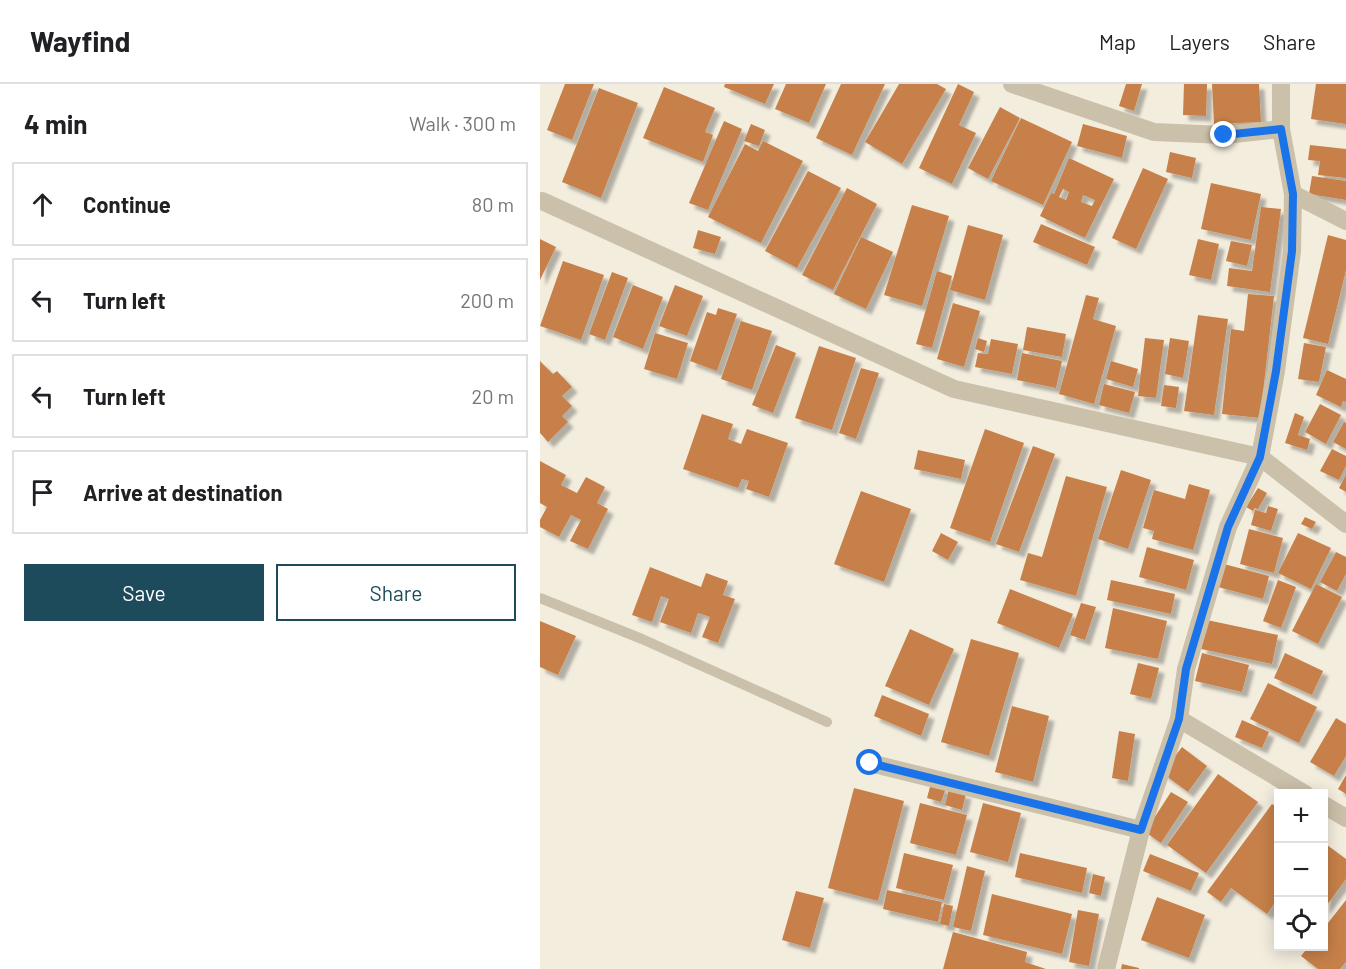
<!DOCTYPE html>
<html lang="en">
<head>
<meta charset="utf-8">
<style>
	:root { --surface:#fff; --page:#f6f6f6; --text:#202124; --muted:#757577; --line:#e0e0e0; --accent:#1e4b5b }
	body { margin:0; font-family:Barlow,sans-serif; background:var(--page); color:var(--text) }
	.controls { position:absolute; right:18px; bottom:18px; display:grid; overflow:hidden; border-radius:0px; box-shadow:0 3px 15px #0003 }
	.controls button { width:54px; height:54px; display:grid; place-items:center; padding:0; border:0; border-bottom:2px solid var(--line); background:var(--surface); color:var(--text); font:30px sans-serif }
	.stop { position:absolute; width:18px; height:18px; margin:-14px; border:4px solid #1a73e8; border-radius:50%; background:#fff }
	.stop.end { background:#1a73e8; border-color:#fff; box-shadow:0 2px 6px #0008 }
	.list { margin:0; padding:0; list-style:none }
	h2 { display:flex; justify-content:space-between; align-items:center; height:78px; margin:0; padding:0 24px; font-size:26px }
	h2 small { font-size:20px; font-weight:400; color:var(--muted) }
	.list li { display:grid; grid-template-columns:39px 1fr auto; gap:18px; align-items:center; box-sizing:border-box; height:84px; margin:0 12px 12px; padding:0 12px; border:2px solid var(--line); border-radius:0px }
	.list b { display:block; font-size:22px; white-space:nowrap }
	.list em { font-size:20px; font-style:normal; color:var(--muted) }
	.actions { display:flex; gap:12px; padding:18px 24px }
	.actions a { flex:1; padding:14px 0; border:2px solid var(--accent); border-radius:0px; text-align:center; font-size:21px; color:var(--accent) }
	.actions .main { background:var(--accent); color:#fff }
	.icon { flex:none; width:33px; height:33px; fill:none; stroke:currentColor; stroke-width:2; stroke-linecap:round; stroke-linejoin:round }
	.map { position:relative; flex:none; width:806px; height:885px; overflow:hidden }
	header { display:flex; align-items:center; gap:36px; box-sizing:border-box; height:84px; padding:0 30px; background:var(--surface); border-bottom:2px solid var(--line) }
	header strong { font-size:28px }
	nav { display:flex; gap:33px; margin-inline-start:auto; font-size:21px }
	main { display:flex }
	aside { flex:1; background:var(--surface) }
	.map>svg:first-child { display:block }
	.building { fill:#c78048; fill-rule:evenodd; filter:url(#shadow) }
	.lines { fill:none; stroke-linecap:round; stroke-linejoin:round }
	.lane { stroke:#cbc0aa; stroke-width:10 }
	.street { stroke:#cbc0aa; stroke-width:18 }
	.route { stroke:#1a73e8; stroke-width:8 }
</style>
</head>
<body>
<header>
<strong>Wayfind</strong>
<nav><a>Map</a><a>Layers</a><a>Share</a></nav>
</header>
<main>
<aside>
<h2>4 min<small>Walk · 300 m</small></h2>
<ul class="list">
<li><svg class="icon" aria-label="ahead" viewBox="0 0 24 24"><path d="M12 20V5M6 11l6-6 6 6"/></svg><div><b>Continue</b></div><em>80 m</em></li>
<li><svg class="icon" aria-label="left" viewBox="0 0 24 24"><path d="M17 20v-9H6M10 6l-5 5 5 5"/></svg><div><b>Turn left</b></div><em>200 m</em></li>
<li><svg class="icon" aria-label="left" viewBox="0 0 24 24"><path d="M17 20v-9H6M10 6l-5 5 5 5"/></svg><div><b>Turn left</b></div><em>20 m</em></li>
<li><svg class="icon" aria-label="arrive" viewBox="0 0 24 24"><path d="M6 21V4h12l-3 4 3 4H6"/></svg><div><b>Arrive at destination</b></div></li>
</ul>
<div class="actions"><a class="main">Save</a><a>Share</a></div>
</aside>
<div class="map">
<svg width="806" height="885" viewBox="0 0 806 885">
	<defs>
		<filter id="shadow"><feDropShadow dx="5.5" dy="5.5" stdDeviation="1.5" flood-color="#0004"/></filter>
	</defs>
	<rect width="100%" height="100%" fill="#f3edde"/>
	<g class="building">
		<path d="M25,0H54L32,56L7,46Z"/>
		<path d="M185,0H234L225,20L184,3Z"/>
		<path d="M246,0H286L269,39L235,25Z"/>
		<path d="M301,0H345L312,71L276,54Z"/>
		<path d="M359,0H397L406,5L362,80L325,58Z"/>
		<path d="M418,0L434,8L419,41L436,49L412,100L379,84Z"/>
		<path d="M586,0H602L594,27L579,22Z"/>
		<path d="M644,0H667L666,32L643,31Z"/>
		<path d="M672,0H719L721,38L674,40Z"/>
		<path d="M776,0H806V40L771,35Z"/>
		<path d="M124,3L175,24L165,48L173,51L163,78L103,54Z"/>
		<path d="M59,4L98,19L61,114L22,98Z"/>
		<path d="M460,23L480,34L448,95L428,84Z"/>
		<path d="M481,34L532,58L503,121L451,97Z"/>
		<path d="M184,37L202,45L168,126L149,119Z"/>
		<path d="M211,40L225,46L219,62L204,57Z"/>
		<path d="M543,40L587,52L582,74L537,62Z"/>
		<path d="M223,57L263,77L221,159L168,133L205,60L218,67Z"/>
		<path d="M770,61L806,65V94L778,91L780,77L768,76Z"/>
		<path d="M630,68L656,74L652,94L626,88Z"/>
		<path d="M529,74L574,95L545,154L500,132L511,109L514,110ZM523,105L529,108L526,116L519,113ZM543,111L555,116L552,122L541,118Z"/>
		<path d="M603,84L628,95L596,165L572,154Z"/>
		<path d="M268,87L301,104L257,184L225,167Z"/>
		<path d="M772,92L806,97V116L769,110Z"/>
		<path d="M671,99L721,110L711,156L661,145Z"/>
		<path d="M307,104L337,120L293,206L262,191Z"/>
		<path d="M372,121L409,132L382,222L344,211Z"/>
		<path d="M721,123L741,125L730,208L687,202L689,184L712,187Z"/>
		<path d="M501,140L555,163L547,181L493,158Z"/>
		<path d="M428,141L463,151L445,216L410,206Z"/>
		<path d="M158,146L181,153L175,170L153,164Z"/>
		<path d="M788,151L806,156V186L788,260L763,254Z"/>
		<path d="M321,153L353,168L326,225L294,210Z"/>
		<path d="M0,155L16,163L0,196Z"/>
		<path d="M658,155L679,160L671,196L649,191Z"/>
		<path d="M691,157L712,161L707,182L686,177Z"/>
		<path d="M23,177L64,191L41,256L0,242Z"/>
		<path d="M397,187L412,192L392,264L376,260Z"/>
		<path d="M72,188L88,194L65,256L49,250Z"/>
		<path d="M93,201L123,213L103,265L73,253Z"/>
		<path d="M135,201L163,212L147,252L119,242Z"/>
		<path d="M708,210L734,212L720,334L682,330L691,245L704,247Z"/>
		<path d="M546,211L559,214L553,235L576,242L554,320L519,310Z"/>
		<path d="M413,219L440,227L424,283L397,275Z"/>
		<path d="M178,224L197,230L177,287L150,277L167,228L176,231Z"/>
		<path d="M658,231L688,235L674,331L644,327Z"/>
		<path d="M201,237L232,247L212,306L181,295Z"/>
		<path d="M487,243L526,250L522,273L483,266Z"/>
		<path d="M115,249L148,259L137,295L104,285Z"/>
		<path d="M438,254L447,257L444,268L435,265Z"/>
		<path d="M605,254L624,256L616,314L598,312Z"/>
		<path d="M630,254L649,257L643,294L625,290Z"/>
		<path d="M451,255L478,260L472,290L435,283L438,269L448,270Z"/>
		<path d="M764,259L786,263L779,298L758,295Z"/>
		<path d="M236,261L256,269L233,329L212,321Z"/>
		<path d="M279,262L316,274L292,346L255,334Z"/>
		<path d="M482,269L522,277L516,304L477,296Z"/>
		<path d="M0,277L13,290L17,287L32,303L22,312L32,322L22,332L28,338L8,358L0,349Z"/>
		<path d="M571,277L598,285L593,303L566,295Z"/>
		<path d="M321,284L339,289L316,355L299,349Z"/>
		<path d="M787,286L806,295V318L803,317L801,323L776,311Z"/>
		<path d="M564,300L595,308L589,329L559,321Z"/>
		<path d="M624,301L639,303L636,324L621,322Z"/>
		<path d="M780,320L801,331L786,360L765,348Z"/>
		<path d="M755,329L764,333L758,351L770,355L767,366L745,359Z"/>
		<path d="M162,330L193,340L188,355L201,360L207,345L248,359L229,413L206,405L209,397L202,395L198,404L143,385Z"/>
		<path d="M804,338L806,339V365L793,358Z"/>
		<path d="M445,345L484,359L450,458L410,444Z"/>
		<path d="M493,362L515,370L479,468L456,460Z"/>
		<path d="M792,365L806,372V382L799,396L780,387Z"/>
		<path d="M378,366L425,376L421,395L374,385Z"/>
		<path d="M0,377L26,391L21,401L37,409L46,393L65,403L57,419L68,425L48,465L30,457L41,436L31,431L19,453L0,443V436L7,423L0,419Z"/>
		<path d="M581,386L611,396L588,465L558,455Z"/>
		<path d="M806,391V408L799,404Z"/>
		<path d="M526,392L567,403L536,512L480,496L488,469L502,473Z"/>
		<path d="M649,400L670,406L653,466L612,455L614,447L603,444L614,406L645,415Z"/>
		<path d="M718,404L727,409L718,425L715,424L713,427L706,423Z"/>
		<path d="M321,407L371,425L344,498L294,480Z"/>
		<path d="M728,422L738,425L731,447L711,441L715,426L726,429Z"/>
		<path d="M765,433L776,438L772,445L761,440Z"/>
		<path d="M709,445L743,454L734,489L700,480Z"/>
		<path d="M401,449L418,458L408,476L392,467Z"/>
		<path d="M758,449L791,464L771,505L738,489Z"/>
		<path d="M607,463L654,476L646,506L599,493Z"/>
		<path d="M796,468L806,473V490L797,507L780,498Z"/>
		<path d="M684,480L729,492L723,515L678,503Z"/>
		<path d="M110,483L161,503L166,489L188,497L183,511L195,515L178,559L162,553L170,533L158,529L151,549L120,538L129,515L121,512L112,538L92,531Z"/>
		<path d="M571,496L635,510L631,530L567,516Z"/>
		<path d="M738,496L756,503L741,544L723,537Z"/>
		<path d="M776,500L802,513L778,560L752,547Z"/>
		<path d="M470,505L533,530L519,564L457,539Z"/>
		<path d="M541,519L556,523L545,556L530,551Z"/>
		<path d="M573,524L627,537L618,575L565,564Z"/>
		<path d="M667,536L738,551L732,580L661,565Z"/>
		<path d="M0,537L36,552L18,591L0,583Z"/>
		<path d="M370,545L414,565L389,621L345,602Z"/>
		<path d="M431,555L479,569L449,672L401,658Z"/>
		<path d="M662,569L709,581L702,608L655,597Z"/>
		<path d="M745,569L783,587L772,611L734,594Z"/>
		<path d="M598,579L619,584L611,615L590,610Z"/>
		<path d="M728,599L777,623L759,659L710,635Z"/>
		<path d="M342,611L389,630L381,652L334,632Z"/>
		<path d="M472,622L509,632L493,698L455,688Z"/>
		<path d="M796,634L806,640V672L794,692L770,678Z"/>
		<path d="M702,636L729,648L722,664L695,653Z"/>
		<path d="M579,647L595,650L588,697L572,694Z"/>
		<path d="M642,663L667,682L648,708L622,689Z"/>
		<path d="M678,690L718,718L666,789L627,761Z"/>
		<path d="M806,691V710L798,705Z"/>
		<path d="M391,699L406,704L401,718L387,714Z"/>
		<path d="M314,704L364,717L338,817L288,804Z"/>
		<path d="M409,705L426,710L422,726L405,721Z"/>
		<path d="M631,708L648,718L621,759L605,748Z"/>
		<path d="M380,719L427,731L416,771L370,759Z"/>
		<path d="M443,719L481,729L468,778L430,768Z"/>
		<path d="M732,720L738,724V814L727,830L691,804L681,818L667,808Z"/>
		<path d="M787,761L806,775V795L784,825V765Z"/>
		<path d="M364,769L413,781L404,816L356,804Z"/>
		<path d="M480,769L547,784L542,809L475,793Z"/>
		<path d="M610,770L659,789L651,807L603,787Z"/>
		<path d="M427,782L445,787L431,847L413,843Z"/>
		<path d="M553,790L565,793L561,812L549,809Z"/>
		<path d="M347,806L402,818L398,838L343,825Z"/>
		<path d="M256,807L284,814L270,864L242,856Z"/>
		<path d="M452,810L532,830L522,870L443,851Z"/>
		<path d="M617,813L665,831L649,874L601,856Z"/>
		<path d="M806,816V878L800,885H778L761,872L769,862H784V844Z"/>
		<path d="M404,820L413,822L409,842L400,840Z"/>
		<path d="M538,826L559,830L549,882L529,878Z"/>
		<path d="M413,848L487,868L485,878L506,885H403Z"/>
		<path d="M582,880L599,884V885H581Z"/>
	</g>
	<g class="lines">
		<path class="lane" d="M0,514L102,555L287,638"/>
		<g class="street">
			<path d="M472,0L614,48L684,51L741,45"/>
			<path d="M753,110L806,137"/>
			<path d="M2,117L414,305L720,373L806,440"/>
			<path d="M639,635L765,710"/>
			<path d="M330,679L601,746"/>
			<path d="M784,721L806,734"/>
			<path d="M566,885L601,746L639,635L646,585L688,443L720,373L736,287L752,167L753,110L741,45V0"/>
		</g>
	</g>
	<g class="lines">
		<path class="route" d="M330,679L601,746L639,635L646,585L688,443L720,373L736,287L752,167L753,110L741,45L684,51"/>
	</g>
</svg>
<div class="controls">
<button>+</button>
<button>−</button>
<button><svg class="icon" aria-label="locate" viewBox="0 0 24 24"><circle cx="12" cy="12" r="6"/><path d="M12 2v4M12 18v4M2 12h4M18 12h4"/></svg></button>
</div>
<div class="stop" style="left:330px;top:679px"></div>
<div class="stop end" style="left:684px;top:51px"></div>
</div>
</main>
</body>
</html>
